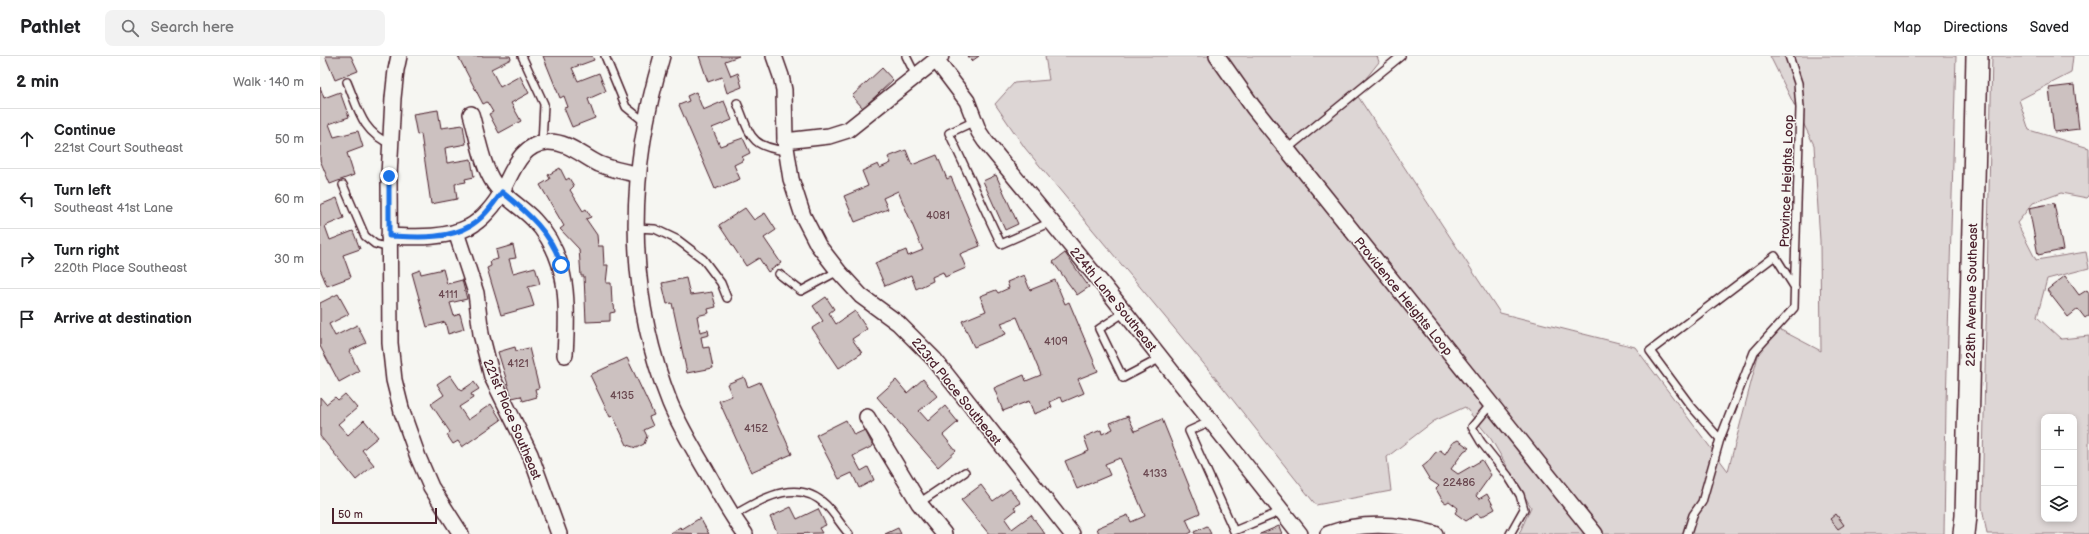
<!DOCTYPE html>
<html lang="en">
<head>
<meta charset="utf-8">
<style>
	:root { --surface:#fff; --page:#f2f2f2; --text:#202124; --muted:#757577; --line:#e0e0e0 }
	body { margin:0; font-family:"Balsamiq Sans",sans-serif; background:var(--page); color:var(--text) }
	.controls { position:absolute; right:12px; bottom:12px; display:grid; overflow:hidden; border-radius:8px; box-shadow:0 2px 6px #0003 }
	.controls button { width:36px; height:36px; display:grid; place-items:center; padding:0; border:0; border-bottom:1px solid var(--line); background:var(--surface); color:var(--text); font:20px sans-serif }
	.scale { position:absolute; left:12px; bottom:10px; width:105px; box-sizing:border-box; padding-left:4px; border:2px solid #4a1f2b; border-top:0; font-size:11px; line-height:14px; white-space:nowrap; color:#4a1f2b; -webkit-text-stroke:3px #f6f6f2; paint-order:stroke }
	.stop { position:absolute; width:12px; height:12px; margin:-9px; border:3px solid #1a73e8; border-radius:50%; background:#fff }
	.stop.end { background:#1a73e8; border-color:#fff; box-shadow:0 1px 4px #0008 }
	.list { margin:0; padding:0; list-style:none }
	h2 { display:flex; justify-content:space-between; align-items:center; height:52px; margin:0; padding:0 16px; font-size:17px }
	h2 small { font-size:13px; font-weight:400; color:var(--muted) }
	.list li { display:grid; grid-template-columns:26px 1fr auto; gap:12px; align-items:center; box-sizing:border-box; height:60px; padding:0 16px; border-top:1px solid var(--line) }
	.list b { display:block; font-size:15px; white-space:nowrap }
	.list p { margin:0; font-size:13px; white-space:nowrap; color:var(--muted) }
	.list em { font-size:13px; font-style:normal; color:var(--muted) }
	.icon { flex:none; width:22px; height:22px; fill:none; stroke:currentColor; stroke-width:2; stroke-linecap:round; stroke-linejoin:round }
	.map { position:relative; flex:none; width:1769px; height:478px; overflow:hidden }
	header { display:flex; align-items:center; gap:24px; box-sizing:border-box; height:56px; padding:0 20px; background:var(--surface); border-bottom:1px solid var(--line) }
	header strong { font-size:19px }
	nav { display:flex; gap:22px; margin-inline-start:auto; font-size:14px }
	.search { width:280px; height:36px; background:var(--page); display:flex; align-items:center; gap:10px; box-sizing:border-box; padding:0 14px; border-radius:8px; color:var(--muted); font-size:15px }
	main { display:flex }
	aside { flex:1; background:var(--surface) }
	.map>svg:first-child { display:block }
	.green { fill:#ddd6d5; stroke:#947a80; fill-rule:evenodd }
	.building { fill:#ccc1c0; stroke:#4a1f2b }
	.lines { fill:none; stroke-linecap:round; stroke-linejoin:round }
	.service-casing { stroke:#4a1f2b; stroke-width:10 }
	.minor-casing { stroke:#4a1f2b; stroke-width:18 }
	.secondary-casing { stroke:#4a1f2b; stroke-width:24 }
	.service { stroke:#f6f6f2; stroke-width:7 }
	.minor { stroke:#f6f6f2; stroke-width:15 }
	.secondary { stroke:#f6f6f2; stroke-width:21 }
	.route { stroke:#1a73e8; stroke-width:5 }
	.labels { text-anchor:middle; stroke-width:3; stroke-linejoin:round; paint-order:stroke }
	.number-label { font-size:11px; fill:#6a4850 }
	.street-label { font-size:13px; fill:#4a1f2b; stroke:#f6f6f2 }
</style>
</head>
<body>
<header>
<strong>Pathlet</strong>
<div class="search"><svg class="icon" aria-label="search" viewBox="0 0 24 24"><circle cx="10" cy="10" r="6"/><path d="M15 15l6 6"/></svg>Search here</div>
<nav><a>Map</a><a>Directions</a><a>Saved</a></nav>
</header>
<main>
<aside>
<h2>2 min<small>Walk · 140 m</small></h2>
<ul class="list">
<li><svg class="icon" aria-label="ahead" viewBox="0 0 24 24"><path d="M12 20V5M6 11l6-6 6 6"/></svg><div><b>Continue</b><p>221st Court Southeast</p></div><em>50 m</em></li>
<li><svg class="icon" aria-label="left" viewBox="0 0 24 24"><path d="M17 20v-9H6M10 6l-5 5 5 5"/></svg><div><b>Turn left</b><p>Southeast 41st Lane</p></div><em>60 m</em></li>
<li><svg class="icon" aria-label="right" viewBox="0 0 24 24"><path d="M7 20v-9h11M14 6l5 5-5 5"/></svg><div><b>Turn right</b><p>220th Place Southeast</p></div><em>30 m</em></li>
<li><svg class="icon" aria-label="arrive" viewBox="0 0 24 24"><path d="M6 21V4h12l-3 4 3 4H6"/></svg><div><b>Arrive at destination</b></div></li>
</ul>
</aside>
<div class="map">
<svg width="1769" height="478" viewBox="0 0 1769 478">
	<rect width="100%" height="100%" fill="#f6f6f2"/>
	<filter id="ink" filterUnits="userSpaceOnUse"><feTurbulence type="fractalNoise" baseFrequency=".025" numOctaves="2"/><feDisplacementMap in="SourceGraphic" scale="8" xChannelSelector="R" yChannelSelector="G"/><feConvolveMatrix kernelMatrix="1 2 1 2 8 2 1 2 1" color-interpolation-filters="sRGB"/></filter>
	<g filter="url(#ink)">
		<g class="green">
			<path d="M725,0H1057L1059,6L1035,36L1180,257L1315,291L1408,415L1439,296L1459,273L1501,295L1500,185L1494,89L1450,0H1636L1626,348L1624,478H1199L1211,451L1171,383L1145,351L1114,365L1067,401L1071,435L996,449L893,319L705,92L675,48L694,27L729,24Z"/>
			<path d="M1672,0H1753L1751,17L1699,44L1709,74L1769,92V140L1767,142L1741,137L1713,147L1697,167L1716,204L1766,196L1769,212L1727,223L1717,261L1741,283L1769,280V478H1667L1662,451ZM1724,361H1754V463H1724Z"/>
		</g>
		<g class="building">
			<path d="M5,0H31L38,15L15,24Z"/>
			<path d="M138,0H190L191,3L171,13L180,31L200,20L209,37L191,47L201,65L179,77L169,58L173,56L167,46L163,48Z"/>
			<path d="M223,0H272L274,4L252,12L258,25L279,17L286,35L268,43L275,62L252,71L244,52L248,51L244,40L240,42Z"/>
			<path d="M379,0H419L405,5L411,20L418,17L422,31L407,37L402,21L388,26Z"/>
			<path d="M648,0H659L652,5Z"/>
			<path d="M562,12L573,24L543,52L532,40Z"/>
			<path d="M1754,29L1759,73L1734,76L1729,32Z"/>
			<path d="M0,31L4,42L20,36L29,61L9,68L14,81L38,75L43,91L27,97L34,119L10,128L0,104Z"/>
			<path d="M376,36L383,54L404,45L412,64L392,72L400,90L423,82L430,97L422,101L424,104L414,109L420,123L395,133L359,49L369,45L367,40Z"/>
			<path d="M118,54L121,72L143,69L146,88L125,92L127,107L151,103L154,121L145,123L146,126L135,128L137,143L111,148L101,78L97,79L93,58Z"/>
			<path d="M586,94L592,109L617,99L627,123L631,121L660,190L640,198L646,212L625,221L623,216L612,221L613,225L596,233L591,219L565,230L555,207L586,194L588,200L603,194L578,135L563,142L568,153L535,166L524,140L548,130L542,115L558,108L560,112L571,107L568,101Z"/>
			<path d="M240,112L246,124L249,122L254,130L250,134L263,155L266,153L271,161L266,163L277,179L278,190H283L284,209H288L286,227H291L292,247L294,249L295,256L290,257V265L266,266L264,220H261L259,193L240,173L244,170L220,129L230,123L228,119Z"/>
			<path d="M676,119L698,168L685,174L663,125Z"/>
			<path d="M17,142L24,162L5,170L10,184L33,175L40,193L23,199L31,221L7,230L0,213V149Z"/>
			<path d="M1734,147L1743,194L1718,199L1709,152Z"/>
			<path d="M425,152L434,164L445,157L456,174L444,182L461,207L448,216L439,202L426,210L399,169Z"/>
			<path d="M193,189L196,202L189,203L193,217L215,211L220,228L208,231L214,250L181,259L167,212L171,210L170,205L178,203L176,194Z"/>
			<path d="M745,197L769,231L757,239L733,206Z"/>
			<path d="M123,213L127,228L142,224L147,243L130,247L134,260L140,258L144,273L128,278L125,266L107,271L92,217L100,214L101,218Z"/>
			<path d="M704,219L710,234L735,224L745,248L749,246L778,315L758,323L764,337L743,346L741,341L730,346L732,351L714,358L709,345L683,355L674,332L704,319L706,325L721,319L697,261L681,267L686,278L654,291L642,265L666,255L660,240L676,234L678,237L689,232L687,226Z"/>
			<path d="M1745,220L1759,239L1767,234L1769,237V259L1765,262L1758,253L1748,261L1727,234Z"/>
			<path d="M366,222L370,239L392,236L396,251L388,253L389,257L377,260L380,276L388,274L389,279L381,281L383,292L389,291L393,312L367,317L352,247L347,248L342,227Z"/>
			<path d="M18,238L29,258L9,268L15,280L37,269L46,287L29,295L39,315L19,326L0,290V247Z"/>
			<path d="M506,241L514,253L509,257L516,268L535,255L547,273L532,283L542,297L519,312L492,272L503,265L493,250Z"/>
			<path d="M195,291L196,295L209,292L219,332L215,333L217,341L203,345L201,340L192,342L178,296Z"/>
			<path d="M307,302L334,359L329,361L333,370L324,374L327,380L324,388L316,392L307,389L293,360L290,361L270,319Z"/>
			<path d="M130,319L141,335L154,326L159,333L151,338L153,342L139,351L148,364L171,348L181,364L142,391L138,385L133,388L127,379L130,376L111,348L124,339L117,328Z"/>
			<path d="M424,321L428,331L440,326L472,398L431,416L399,345L412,340L407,328Z"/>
			<path d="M603,323L617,340L599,355L608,365L625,350L638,366L623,379L636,395L618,411L557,341L576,324L587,337Z"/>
			<path d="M25,338L37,352L18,368L28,379L44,364L58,381L42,394L54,409L36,424L0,380V341L6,348L15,341L18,344Z"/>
			<path d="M808,360L815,375L842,363L880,457L866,463L872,476L868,478H779L777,472L808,459L811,466L825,460L800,402L785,408L790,419L757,433L745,405L769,395L764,381L781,374L782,378L793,373L790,367Z"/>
			<path d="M526,364L534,379L545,374L553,390L533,400L541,415L548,411L554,424L539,432L532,417L519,423L496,379Z"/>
			<path d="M1138,384L1149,392L1144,395L1131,413L1138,418L1162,404L1171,419L1156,440L1159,443L1167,438L1175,453L1161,461L1157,458L1146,465L1135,457L1138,452L1129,445L1126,447L1123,445L1116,433L1119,430L1110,424L1102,411L1107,407L1115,397L1120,394L1125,398L1132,387Z"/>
			<path d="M661,429L673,445L690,433L701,447L694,451L696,454L685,463L692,473L711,459L725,478H669L641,444Z"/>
			<path d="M471,451L477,463L498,453L506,469L499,472L502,477L458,478L450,461Z"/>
			<path d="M1516,458L1524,469L1518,473L1510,463Z"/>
			<path d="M380,462L389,478L351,477L360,471L362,473Z"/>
			<path d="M887,470L891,478H875L874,476Z"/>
			<path d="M959,470L962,478H940Z"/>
			<path d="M578,472L581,478H565Z"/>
		</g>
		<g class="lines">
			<defs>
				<g id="service">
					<path d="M202,0L224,48L222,88"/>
					<path d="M285,0L306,51L326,67"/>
					<path d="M586,0L596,20"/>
					<path d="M1469,0L1478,27L1480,52L1475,212L1474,252L1434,296L1400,383L1370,349L1330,295L1455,200L1475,232"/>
					<path d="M27,26C38,52 42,77 71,88"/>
					<path d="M417,47C431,79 428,90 466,95"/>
					<path d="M655,65L629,77L681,188L731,166"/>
					<path d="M967,93L1081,0"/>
					<path d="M23,129L45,180L55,188L69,192"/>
					<path d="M316,172L335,173L358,184L383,203L401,227L407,242"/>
					<path d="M459,218L481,235L518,215"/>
					<path d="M805,256L779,273L803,322L841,302"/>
					<path d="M1171,348L1152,371L1161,386L1188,420L1200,439L1204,453L1190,478"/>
					<path d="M891,365L869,375L914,475L962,455"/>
					<path d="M599,447L645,416"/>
					<path d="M412,460C441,444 476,420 506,449C514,457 521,469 529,478"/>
					<path d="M1367,478L1373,459L1382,446L1400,383"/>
				</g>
				<g id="minor">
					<path d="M79,0L76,14L73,42L69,120L70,287L74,324L82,356L98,401L111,431L141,478"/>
					<path d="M342,0C308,115 305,234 350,347C360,371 374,394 387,416C399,437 410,458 425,478"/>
					<path d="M454,0L461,20L464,34L465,85L471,123L483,160L498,189L519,216L541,240L578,267L614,303L752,478"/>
					<path d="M897,0L933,51L1275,478"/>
					<path d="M616,4L647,45L659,76L665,85L784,230L980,478"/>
					<path d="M151,58C157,78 162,110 174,127C184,142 202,151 214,164C250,201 248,251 245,299"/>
					<path d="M465,85L509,80L528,74L621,0"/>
					<path d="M136,176L156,237L161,278L172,321L210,398L239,478"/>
					<path d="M69,180C95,181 125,183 149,171C162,164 176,148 182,135C193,115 200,89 227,86C248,85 262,100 279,108C291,113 305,116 317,118"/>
					<path d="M547,361L599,447L624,478"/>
					<path d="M1008,478C1043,465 1080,468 1115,478"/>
				</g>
				<path id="secondary" d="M1644,478L1646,460L1657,0"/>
			</defs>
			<use href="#service" class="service-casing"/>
			<use href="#minor" class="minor-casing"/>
			<use href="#secondary" class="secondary-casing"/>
			<use href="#service" class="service"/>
			<use href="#minor" class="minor"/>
			<use href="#secondary" class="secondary"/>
		</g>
	</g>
	<g class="lines" filter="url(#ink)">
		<path class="route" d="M69,120V180C95,181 127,184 150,170C164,162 173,148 182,136C207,156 232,178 241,209"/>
	</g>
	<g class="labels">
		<g class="number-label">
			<text x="618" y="163">4081</text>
			<text x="128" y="242">4111</text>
			<text x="736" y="289">4109</text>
			<text x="198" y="311">4121</text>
			<text x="302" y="343">4135</text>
			<text x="436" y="376">4152</text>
			<text x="835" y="421">4133</text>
			<text x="1139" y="430">22486</text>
		</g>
		<g class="street-label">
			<text transform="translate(1466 125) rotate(-88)" y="5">Province Heights Loop</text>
			<text transform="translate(1651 239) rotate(-89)" y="5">228th Avenue Southeast</text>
			<text transform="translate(1084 240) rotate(51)" y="5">Providence Heights Loop</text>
			<text transform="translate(794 243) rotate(51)" y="5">224th Lane Southeast</text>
			<text transform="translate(637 335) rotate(51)" y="5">223rd Place Southeast</text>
			<text transform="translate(193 363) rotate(67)" y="5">221st Place Southeast</text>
		</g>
	</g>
</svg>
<div class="controls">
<button>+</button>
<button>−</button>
<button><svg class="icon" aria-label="layers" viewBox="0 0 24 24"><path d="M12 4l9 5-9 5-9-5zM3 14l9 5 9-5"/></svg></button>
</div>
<div class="scale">50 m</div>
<div class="stop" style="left:241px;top:209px"></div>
<div class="stop end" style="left:69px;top:120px"></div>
</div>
</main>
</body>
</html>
